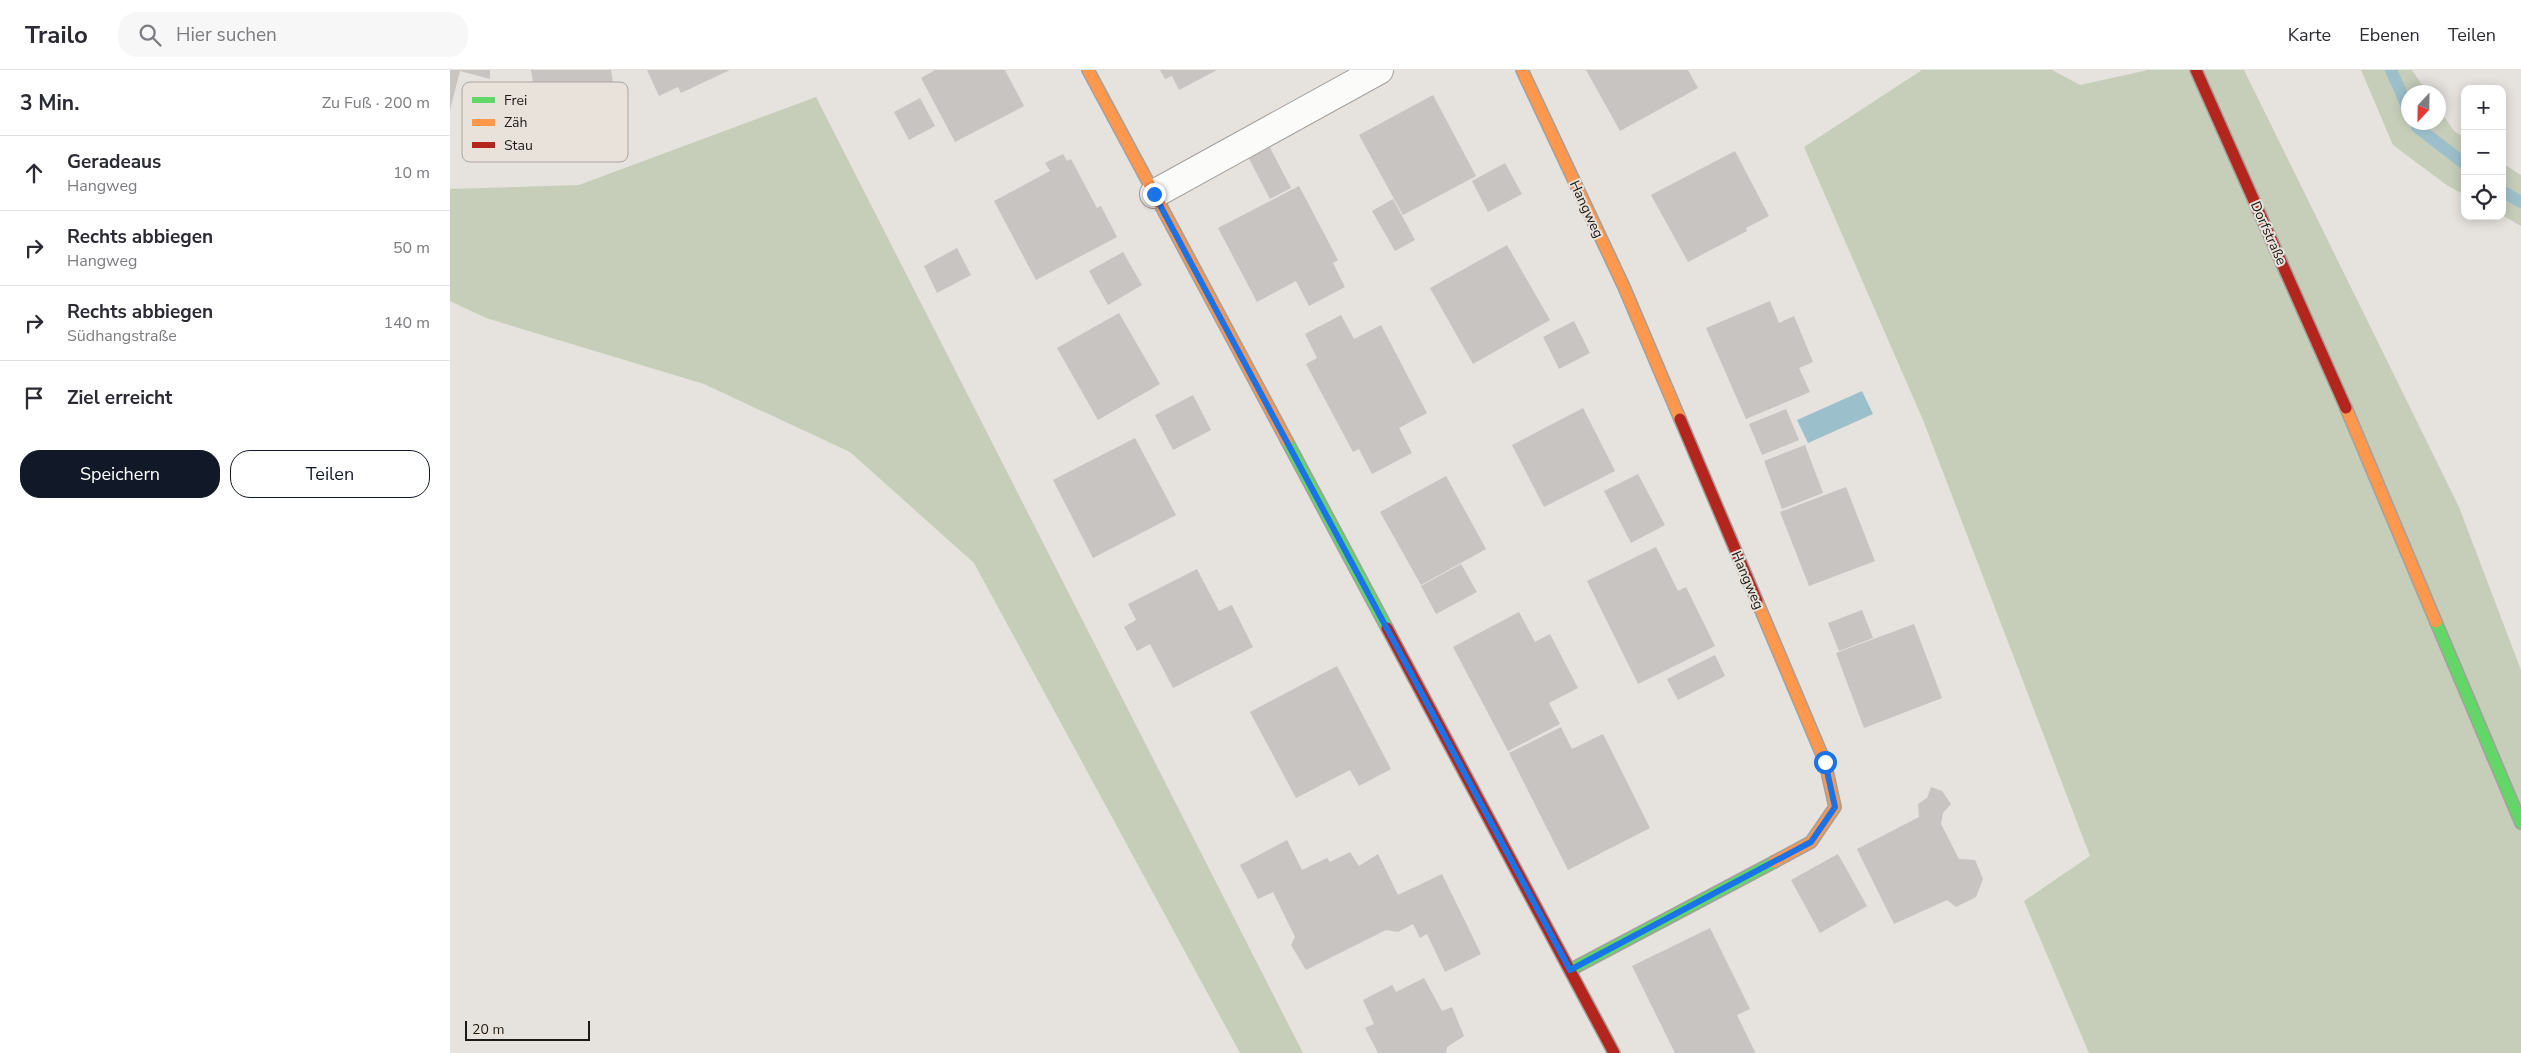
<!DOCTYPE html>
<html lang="de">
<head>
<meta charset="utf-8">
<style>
	:root { --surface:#fff; --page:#f7f7f7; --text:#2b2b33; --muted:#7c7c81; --line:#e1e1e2; --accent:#111827 }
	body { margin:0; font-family:"Nunito Sans",sans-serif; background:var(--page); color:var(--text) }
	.controls { position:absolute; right:15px; top:15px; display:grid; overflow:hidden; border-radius:10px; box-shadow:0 2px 12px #0003 }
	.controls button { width:45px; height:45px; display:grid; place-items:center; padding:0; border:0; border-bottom:1px solid var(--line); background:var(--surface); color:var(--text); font:25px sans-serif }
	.compass { position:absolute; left:1951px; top:15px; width:45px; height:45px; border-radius:50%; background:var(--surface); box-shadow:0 2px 12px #0003; rotate:202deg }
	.scale { position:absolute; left:15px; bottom:12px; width:125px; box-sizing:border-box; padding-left:5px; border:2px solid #1c1917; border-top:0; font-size:14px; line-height:18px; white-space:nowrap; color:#1c1917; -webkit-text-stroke:4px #e9e2db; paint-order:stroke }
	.stop { position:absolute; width:15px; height:15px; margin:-11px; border:4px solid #1a73e8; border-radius:50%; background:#fff }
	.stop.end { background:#1a73e8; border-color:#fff; box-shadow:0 1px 5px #0008 }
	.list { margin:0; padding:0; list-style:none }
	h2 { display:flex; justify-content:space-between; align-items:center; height:65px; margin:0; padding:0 20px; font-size:21px }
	h2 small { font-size:16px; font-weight:400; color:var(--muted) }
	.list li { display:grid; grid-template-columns:32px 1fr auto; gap:15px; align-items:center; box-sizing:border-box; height:75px; padding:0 20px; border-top:1px solid var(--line) }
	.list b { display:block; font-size:19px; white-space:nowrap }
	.list p { margin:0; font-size:16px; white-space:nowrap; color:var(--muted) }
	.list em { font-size:16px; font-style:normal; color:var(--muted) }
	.actions { display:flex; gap:10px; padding:15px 20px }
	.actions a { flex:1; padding:11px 0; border:1px solid var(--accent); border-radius:20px; text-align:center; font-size:18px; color:var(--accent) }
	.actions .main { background:var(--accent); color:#fff }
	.icon { flex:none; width:28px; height:28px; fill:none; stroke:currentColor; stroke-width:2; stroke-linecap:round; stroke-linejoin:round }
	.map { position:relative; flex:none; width:2071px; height:983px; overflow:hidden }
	header { display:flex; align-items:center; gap:30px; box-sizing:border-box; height:70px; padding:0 25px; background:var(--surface); border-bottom:1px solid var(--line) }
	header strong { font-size:24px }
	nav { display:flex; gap:28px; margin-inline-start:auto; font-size:18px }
	.search { width:350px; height:45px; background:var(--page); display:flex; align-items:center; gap:12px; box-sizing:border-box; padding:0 18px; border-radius:20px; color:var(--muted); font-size:19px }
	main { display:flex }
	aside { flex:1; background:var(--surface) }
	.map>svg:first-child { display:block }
	.green { fill:#c6ceba }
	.water { fill:#9cc0cb }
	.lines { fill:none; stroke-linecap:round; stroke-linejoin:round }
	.stream { stroke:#9cc0cb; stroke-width:12 }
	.building { fill:#c7c4c1 }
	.street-casing { stroke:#a3a09d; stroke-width:30 }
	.fast-casing { stroke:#a3a09d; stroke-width:14 }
	.slow-casing { stroke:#a3a09d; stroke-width:14 }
	.jam-casing { stroke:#a3a09d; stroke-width:14 }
	.street { stroke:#fbfbfa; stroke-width:28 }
	.fast { stroke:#63d668; stroke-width:11 }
	.slow { stroke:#ff974d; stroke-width:11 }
	.jam { stroke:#b3261e; stroke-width:11 }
	.route { stroke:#1a73e8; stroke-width:6 }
	.labels { text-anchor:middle; stroke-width:4; stroke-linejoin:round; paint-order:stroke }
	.street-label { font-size:14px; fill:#1c1917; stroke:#e9e2db }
	.key { fill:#e9e2db; stroke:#aca6a0; stroke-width:1 }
	.key-label { font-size:14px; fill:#1c1917 }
</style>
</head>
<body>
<header>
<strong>Trailo</strong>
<div class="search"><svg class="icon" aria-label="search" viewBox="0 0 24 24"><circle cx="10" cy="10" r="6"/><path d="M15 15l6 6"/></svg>Hier suchen</div>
<nav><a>Karte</a><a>Ebenen</a><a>Teilen</a></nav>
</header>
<main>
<aside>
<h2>3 Min.<small>Zu Fuß · 200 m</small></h2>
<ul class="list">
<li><svg class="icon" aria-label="ahead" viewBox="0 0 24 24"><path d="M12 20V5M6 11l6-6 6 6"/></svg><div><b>Geradeaus</b><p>Hangweg</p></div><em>10 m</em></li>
<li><svg class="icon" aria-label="right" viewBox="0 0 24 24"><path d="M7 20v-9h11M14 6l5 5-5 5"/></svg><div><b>Rechts abbiegen</b><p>Hangweg</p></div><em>50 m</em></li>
<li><svg class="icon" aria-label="right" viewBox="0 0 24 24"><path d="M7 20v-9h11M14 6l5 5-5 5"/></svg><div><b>Rechts abbiegen</b><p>Südhangstraße</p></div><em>140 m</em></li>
<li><svg class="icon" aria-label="arrive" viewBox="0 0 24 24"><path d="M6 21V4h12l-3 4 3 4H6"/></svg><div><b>Ziel erreicht</b></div></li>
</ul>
<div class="actions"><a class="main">Speichern</a><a>Teilen</a></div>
</aside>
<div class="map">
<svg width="2071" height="983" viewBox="0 0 2071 983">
	<rect width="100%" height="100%" fill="#e6e2de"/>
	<g class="green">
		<path d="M1472,0H1602L1630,15L1698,0H1794L2009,437L2071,600V983H1639L1574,831L1640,786L1473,350L1354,77Z"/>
		<path d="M1911,0H1962L1977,22H1958V52H1988L1989,39L2004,61L2015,68V125L1998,116L1943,75Z"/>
		<path d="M366,27L853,983H790L524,493L400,382L254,314L36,248L0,231V119L129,115Z"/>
		<path d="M2052,93L2071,105V156L2052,145Z"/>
	</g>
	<path class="water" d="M1412,321L1423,344L1358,373L1347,350Z"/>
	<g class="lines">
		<g class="stream">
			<path d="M1941,0L1958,38"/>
			<path d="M1965,52L1967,57L2015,94"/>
			<path d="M2052,121L2071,132"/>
		</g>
	</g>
	<g class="building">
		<path d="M0,0H40V9L10,1L0,40Z"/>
		<path d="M81,0H161L166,31L88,43Z"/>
		<path d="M197,0H280L231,23L228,17L209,26Z"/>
		<path d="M485,0H555L574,36L505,72L471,8Z"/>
		<path d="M710,0H767L729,20L722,6L715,9Z"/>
		<path d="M1136,0H1238L1248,18L1170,61Z"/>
		<path d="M983,25L1026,106L953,145L909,65Z"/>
		<path d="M470,28L485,56L459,70L444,42Z"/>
		<path d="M817,72L841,118L820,129L796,83Z"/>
		<path d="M1285,81L1319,146L1296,158L1297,161L1238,192L1201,125Z"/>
		<path d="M613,84L617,91L621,89L647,138L651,136L667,167L586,210L544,131L600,101L595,93Z"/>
		<path d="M1055,93L1072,124L1038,142L1022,111Z"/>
		<path d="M849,116L888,190L883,193L895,217L859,236L846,211L807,232L768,158Z"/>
		<path d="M943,129L965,170L945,181L922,141Z"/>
		<path d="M1057,175L1100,250L1023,294L980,218Z"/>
		<path d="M507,178L521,205L487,223L474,196Z"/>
		<path d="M673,182L692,215L658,235L639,201Z"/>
		<path d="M1320,231L1329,253L1344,246L1363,292L1349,298L1360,322L1296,349L1256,258Z"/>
		<path d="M669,243L710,314L648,350L607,278Z"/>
		<path d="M891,245L904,269L931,255L977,343L949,358L962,383L922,404L909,379L903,382L856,294L873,285L867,288L855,264Z"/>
		<path d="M1124,251L1140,283L1109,299L1093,267Z"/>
		<path d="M743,325L761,360L723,380L705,345Z"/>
		<path d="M1133,338L1165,401L1094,437L1062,375Z"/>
		<path d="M1336,339L1349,370L1312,385L1299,354Z"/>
		<path d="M685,368L726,445L643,488L603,410Z"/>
		<path d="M1355,375L1373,423L1332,439L1314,391Z"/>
		<path d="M1188,404L1215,455L1181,473L1154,421Z"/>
		<path d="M996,406L1036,479L971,515L930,442Z"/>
		<path d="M1396,417L1425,491L1359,516L1330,442Z"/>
		<path d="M1206,477L1228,521L1236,517L1265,576L1188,614L1137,511Z"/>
		<path d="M1011,494L1027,522L986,544L971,516Z"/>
		<path d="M747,499L769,541L782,535L803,577L723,618L700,574L687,581L674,557L686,550L678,534Z"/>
		<path d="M1412,540L1423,568L1389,581L1378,553Z"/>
		<path d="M1069,542L1085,572L1100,564L1128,618L1099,633L1110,654L1058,681L1003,577Z"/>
		<path d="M1464,554L1492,628L1414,658L1386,583Z"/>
		<path d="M1265,585L1275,606L1228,630L1217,609Z"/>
		<path d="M887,596L941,699L909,716L900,700L846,728L800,642Z"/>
		<path d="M1111,657L1122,679L1153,664L1200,758L1118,800L1059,683Z"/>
		<path d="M1481,717L1492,721L1501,734L1493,743L1491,754L1509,789L1525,790L1533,809L1526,827L1506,837L1497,830L1444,854L1407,779L1469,747L1468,734L1477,728Z"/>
		<path d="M837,770L852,800L877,788L880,792L900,782L909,796L928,784L948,825L992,804L1031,884L995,902L977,864L970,868L963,854L948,862L936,860L856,900L841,875L845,867L823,822L808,829L790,795Z"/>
		<path d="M1388,784L1417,836L1370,863L1341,810Z"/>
		<path d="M1260,858L1300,939L1287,945L1305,982L1303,983H1225L1182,896Z"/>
		<path d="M974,908L992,941L1002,937L1014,966L997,977L996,983H928L915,958L924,954L913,930L942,915L946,922Z"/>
	</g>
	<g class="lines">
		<defs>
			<path id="street" d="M704,124L929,0"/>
			<g id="fast">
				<path d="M837,371L937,558"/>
				<path d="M1986,552L2071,753"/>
				<path d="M1120,900L1324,792"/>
			</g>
			<g id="slow">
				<path d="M638,0L837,371"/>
				<path d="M1072,0L1174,217L1230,349"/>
				<path d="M1896,338L1986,552"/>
				<path d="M1307,531L1375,692L1385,737L1361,772L1324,792"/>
			</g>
			<g id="jam">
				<path d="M1746,0L1896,338"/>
				<path d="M1230,349L1307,531"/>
				<path d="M937,558L1164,983"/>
			</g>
		</defs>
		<use href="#street" class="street-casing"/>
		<use href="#fast" class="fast-casing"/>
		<use href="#slow" class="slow-casing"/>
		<use href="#jam" class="jam-casing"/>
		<use href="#street" class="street"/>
		<use href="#fast" class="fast"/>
		<use href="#slow" class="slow"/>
		<use href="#jam" class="jam"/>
	</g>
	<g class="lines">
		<path class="route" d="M704,124L1120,900L1361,772L1385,737L1375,692"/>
	</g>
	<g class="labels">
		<g class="street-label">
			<text transform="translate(1137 139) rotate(65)" y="5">Hangweg</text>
			<text transform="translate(1819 163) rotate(66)" y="5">Dorfstraße</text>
			<text transform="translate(1298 510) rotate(67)" y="5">Hangweg</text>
		</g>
	</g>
	<rect x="12" y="12" width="166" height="80" rx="8" class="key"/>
	<rect x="22" y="27" width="23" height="6" fill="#63d668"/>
	<rect x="22" y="49" width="23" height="7" fill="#ff974d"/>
	<rect x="22" y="72" width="23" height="6" fill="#b3261e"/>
	<g class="key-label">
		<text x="54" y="35">Frei</text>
		<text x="54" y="57">Zäh</text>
		<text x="54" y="80">Stau</text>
	</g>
</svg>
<div class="controls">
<button>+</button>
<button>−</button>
<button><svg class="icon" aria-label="locate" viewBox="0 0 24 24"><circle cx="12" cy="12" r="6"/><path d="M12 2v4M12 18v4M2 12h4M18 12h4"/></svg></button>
</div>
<svg class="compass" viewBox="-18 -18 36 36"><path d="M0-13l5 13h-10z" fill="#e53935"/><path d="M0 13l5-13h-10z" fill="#7c7c81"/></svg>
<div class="scale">20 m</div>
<div class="stop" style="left:1375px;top:692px"></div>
<div class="stop end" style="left:704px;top:124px"></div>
</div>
</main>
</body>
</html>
